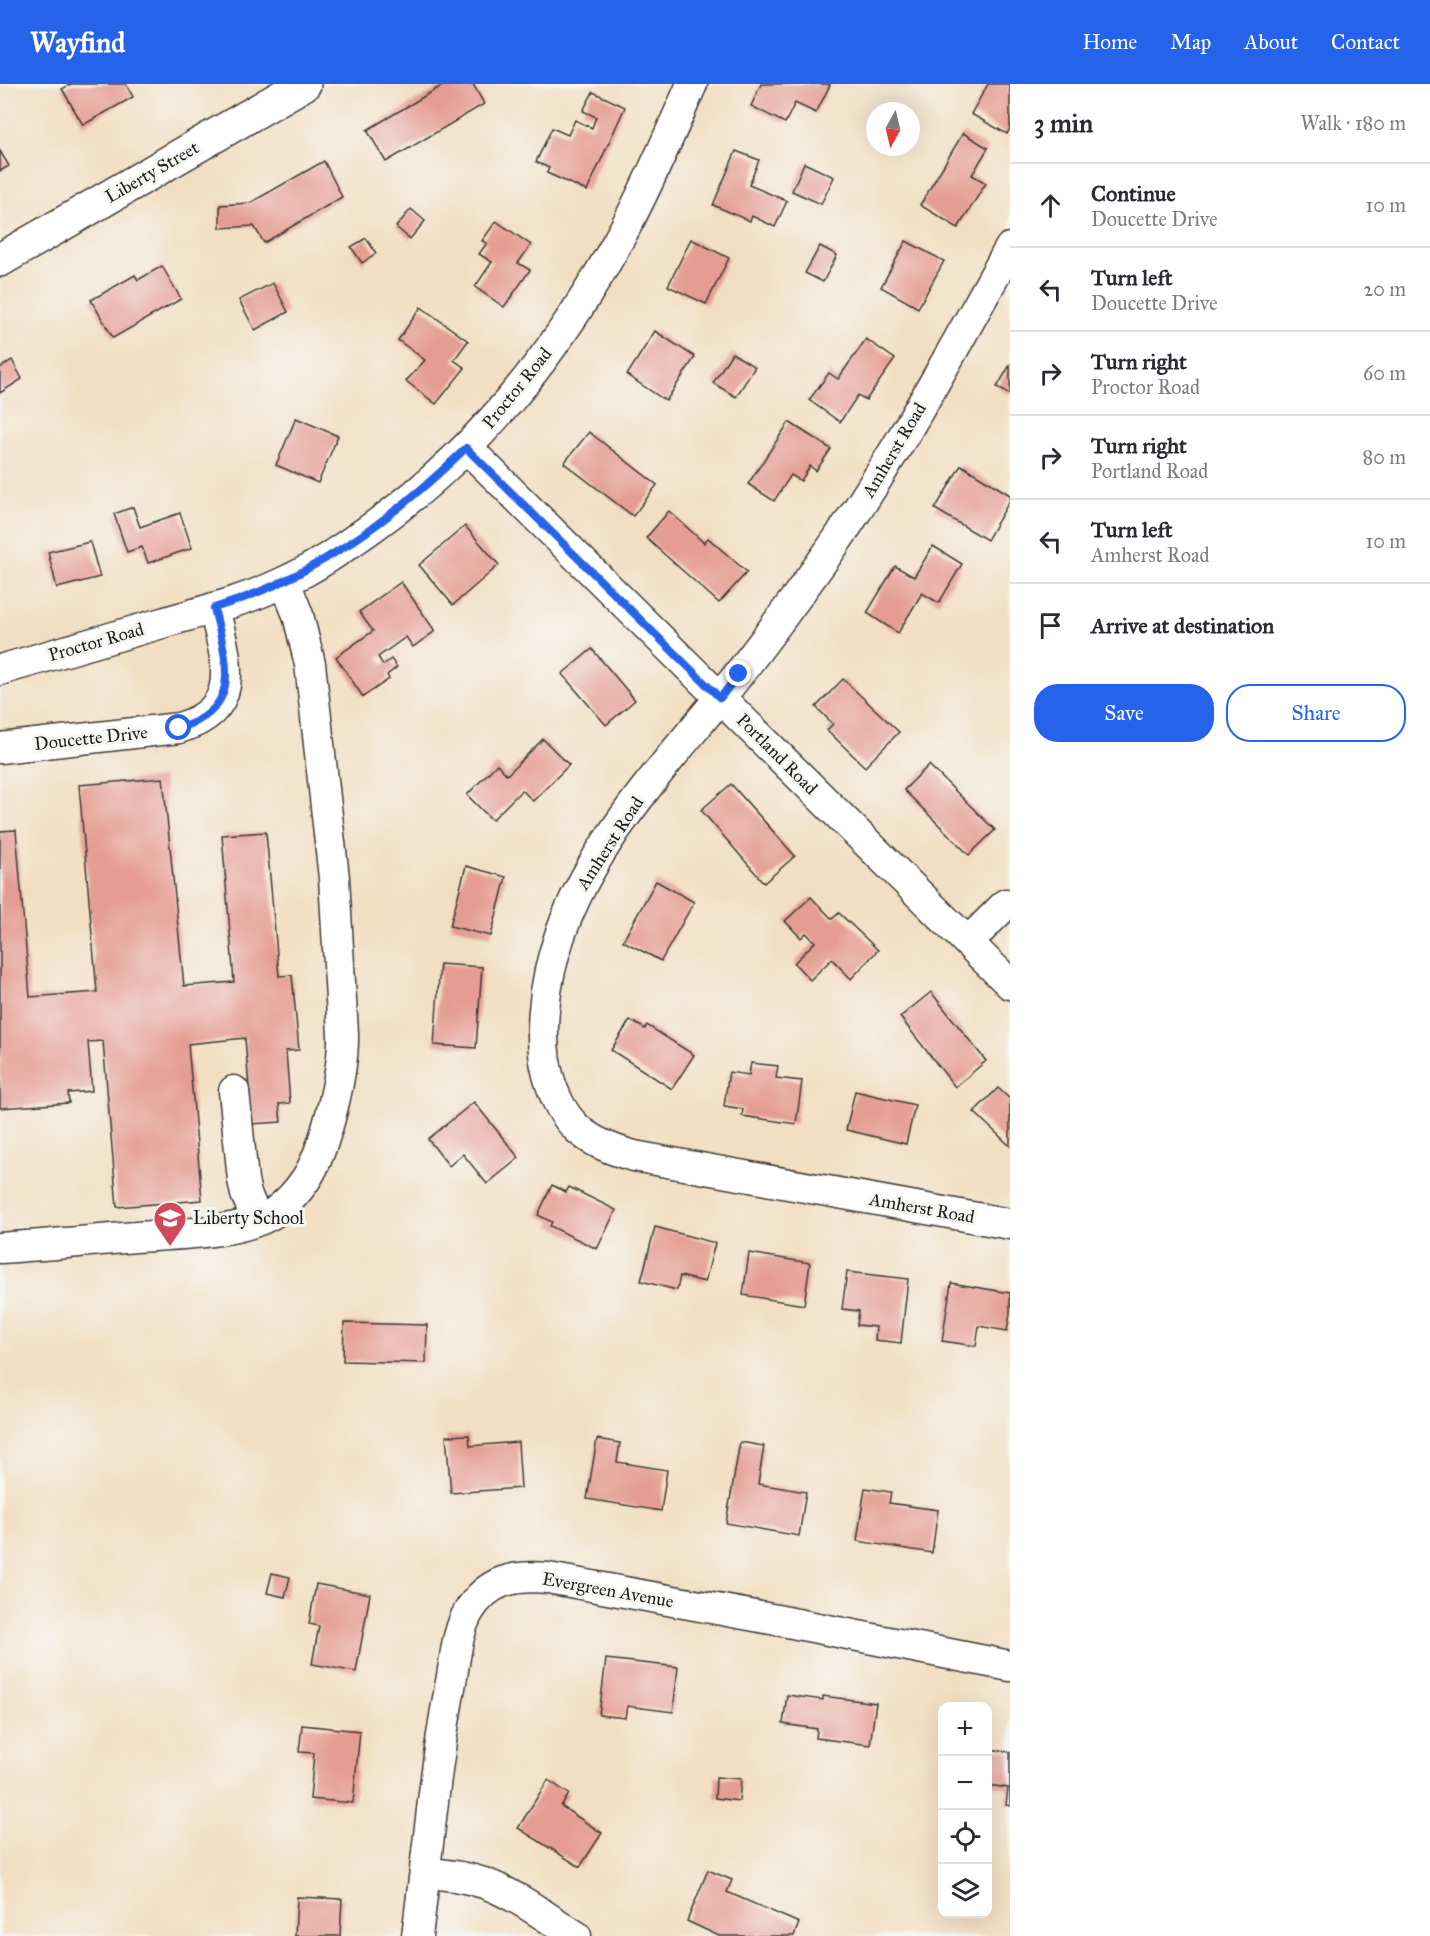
<!DOCTYPE html>
<html lang="en">
<head>
<meta charset="utf-8">
<style>
	:root { --surface:#fff; --page:#f7f7f7; --text:#2b2b33; --muted:#7c7c81; --line:#e1e1e2; --accent:#2563eb }
	body { margin:0; font-family:"IM FELL Great Primer",serif; background:var(--page); color:var(--text) }
	.controls { position:absolute; right:18px; bottom:18px; display:grid; overflow:hidden; border-radius:12px; box-shadow:0 6px 24px #0002 }
	.controls button { width:54px; height:54px; display:grid; place-items:center; padding:0; border:0; border-bottom:2px solid var(--line); background:var(--surface); color:var(--text); font:30px sans-serif }
	.compass { position:absolute; left:866px; top:18px; width:54px; height:54px; border-radius:50%; background:var(--surface); box-shadow:0 6px 24px #0002; rotate:188deg }
	.stop { position:absolute; width:18px; height:18px; margin:-14px; border:4px solid #2563eb; border-radius:50%; background:#fff }
	.stop.end { background:#2563eb; border-color:#fff; box-shadow:0 2px 6px #0008 }
	.list { margin:0; padding:0; list-style:none }
	h2 { display:flex; justify-content:space-between; align-items:center; height:78px; margin:0; padding:0 24px; font-size:26px }
	h2 small { font-size:20px; font-weight:400; color:var(--muted) }
	.list li { display:grid; grid-template-columns:39px 1fr auto; gap:18px; align-items:center; box-sizing:border-box; height:84px; padding:0 24px; border-top:2px solid var(--line) }
	.list b { display:block; font-size:22px; white-space:nowrap }
	.list p { margin:0; font-size:20px; white-space:nowrap; color:var(--muted) }
	.list em { font-size:20px; font-style:normal; color:var(--muted) }
	.actions { display:flex; gap:12px; padding:18px 24px }
	.actions a { flex:1; padding:14px 0; border:2px solid var(--accent); border-radius:24px; text-align:center; font-size:21px; color:var(--accent) }
	.actions .main { background:var(--accent); color:#fff }
	.icon { flex:none; width:33px; height:33px; fill:none; stroke:currentColor; stroke-width:2; stroke-linecap:round; stroke-linejoin:round }
	.map { position:relative; flex:none; width:1010px; height:1852px; overflow:hidden }
	header { display:flex; align-items:center; gap:36px; box-sizing:border-box; height:84px; padding:0 30px; background:var(--accent); color:#fff }
	header strong { font-size:28px }
	nav { display:flex; gap:33px; margin-inline-start:auto; font-size:21px }
	main { display:flex }
	aside { flex:1; background:var(--surface) }
	.map>svg:first-child { display:block }
	.building { fill:#e59c92 }
	.lines { fill:none; stroke-linecap:round; stroke-linejoin:round }
	.minor-casing { stroke:#3c3935; stroke-width:33 }
	.major-casing { stroke:#3c3935; stroke-width:36 }
	.minor { stroke:#fff; stroke-width:30 }
	.major { stroke:#fff; stroke-width:33 }
	.route { stroke:#2563eb; stroke-width:8 }
	.labels { text-anchor:middle; stroke-width:6; stroke-linejoin:round; paint-order:stroke }
	.street-label { font-size:18px; fill:#1c1c1c; stroke:#f6f6f2 }
	.poi-label { font-size:18px; fill:#1c1c1c; stroke:#f6f6f2; text-anchor:start }
</style>
</head>
<body>
<header>
<strong>Wayfind</strong>
<nav><a>Home</a><a>Map</a><a>About</a><a>Contact</a></nav>
</header>
<main>
<div class="map">
<svg width="1010" height="1852" viewBox="0 0 1010 1852">
	<rect width="100%" height="100%" fill="#f6f6f2"/>
	<filter id="ink" filterUnits="userSpaceOnUse"><feTurbulence type="fractalNoise" baseFrequency=".0167" numOctaves="2"/><feDisplacementMap in="SourceGraphic" scale="12" xChannelSelector="R" yChannelSelector="G"/><feConvolveMatrix kernelMatrix="1 2 1 2 8 2 1 2 1" color-interpolation-filters="sRGB"/></filter>
	<filter id="wash" filterUnits="userSpaceOnUse"><feTurbulence type="fractalNoise" baseFrequency=".008" numOctaves="4" result="noise"/><feDisplacementMap in="SourceGraphic" scale="24" xChannelSelector="R" yChannelSelector="G"/><feGaussianBlur stdDeviation="1.35" result="paint"/><feColorMatrix in="noise" values="0 0 0 0 0 0 0 0 0 0 0 0 0 0 0 0 0 1.4 0 .05"/><feComposite in="paint" operator="in"/></filter>
	<g filter="url(#wash)">
		<rect width="100%" height="100%" fill="#f2dfc3"/>
		<g id="blocks">
			<g class="building">
				<path d="M71,0H126L133,13L83,41L62,5Z"/>
				<path d="M445,0H473L484,20L386,78L367,46Z"/>
				<path d="M761,0H827L830,1L816,29L795,19L785,39L751,22Z"/>
				<path d="M988,0H1010V44L1007,50L971,30Z"/>
				<path d="M593,8L625,23L587,107L547,89L549,84L536,78L552,44L568,51L575,36L592,44L596,33L583,27Z"/>
				<path d="M963,49L988,64L972,91L986,99L958,144L920,121Z"/>
				<path d="M0,67L9,82L0,87Z"/>
				<path d="M736,67L759,76L749,101L787,117L775,143L752,132L750,137L713,121Z"/>
				<path d="M324,77L342,113L264,159L254,142L220,144V121L250,119Z"/>
				<path d="M804,79L834,93L821,120L792,107Z"/>
				<path d="M411,125L425,137L410,155L396,143Z"/>
				<path d="M496,137L531,161L518,179L530,186L504,223L475,203L492,178L479,170L487,159L482,157Z"/>
				<path d="M366,154L376,169L362,179L351,163Z"/>
				<path d="M691,155L729,174L706,220L668,202Z"/>
				<path d="M906,157L944,177L918,224L881,203Z"/>
				<path d="M820,162L837,171L823,198L805,189Z"/>
				<path d="M162,182L181,215L113,254L91,216L135,191L138,196Z"/>
				<path d="M273,199L288,228L255,246L239,216Z"/>
				<path d="M421,223L468,257L454,276L465,284L436,320L406,297L425,276L398,256Z"/>
				<path d="M655,247L695,273L666,317L627,291Z"/>
				<path d="M866,255L895,275L866,316L858,311L840,338L809,316L829,289L838,295Z"/>
				<path d="M732,269L755,283L736,313L713,299Z"/>
				<path d="M12,276L22,295L0,309V284Z"/>
				<path d="M1010,281V311L997,303Z"/>
				<path d="M296,334L338,352L318,399L276,381Z"/>
				<path d="M789,338L831,365L816,387L810,382L801,397L791,391L774,417L748,400Z"/>
				<path d="M589,348L657,401L633,432L564,379Z"/>
				<path d="M961,381L1010,411V416L987,456L935,425Z"/>
				<path d="M133,423L140,443L180,429L192,464L148,479L142,463L127,468L114,430Z"/>
				<path d="M669,427L704,459L708,454L747,488L719,519L646,454Z"/>
				<path d="M465,442L499,481L453,521L419,481Z"/>
				<path d="M90,458L100,493L57,504L48,468Z"/>
				<path d="M933,462L962,480L939,519L922,509L898,549L867,529L895,482L914,493Z"/>
				<path d="M401,498L435,547L413,563L406,553L378,573L383,581L391,575L397,583L387,591L389,595L363,613L336,573L373,547L359,528Z"/>
				<path d="M592,565L635,616L606,641L562,590Z"/>
				<path d="M843,595L899,648L865,683L827,646L833,640L816,623Z"/>
				<path d="M543,655L569,681L533,717L522,706L492,736L467,711L497,680L507,691Z"/>
				<path d="M929,681L995,746L969,771L904,706Z"/>
				<path d="M163,694L184,902L234,898L222,751L266,748L279,892L292,891L299,966L286,967L290,1019L279,1020L281,1038L252,1040L245,954L188,960L202,1116L117,1123L103,957L88,958L92,1007L68,1009L69,1019L0,1024V747L16,746L30,913L97,908L79,701Z"/>
				<path d="M731,700L795,772L764,799L701,726Z"/>
				<path d="M466,782L506,793L491,852L450,842Z"/>
				<path d="M656,797L694,818L661,877L623,857Z"/>
				<path d="M811,813L832,835L839,829L878,866L851,895L832,875L810,896L794,879L815,858L806,849L801,854L785,837Z"/>
				<path d="M440,880L482,883L476,964L434,961Z"/>
				<path d="M931,908L986,977L955,1003L900,933Z"/>
				<path d="M630,936L645,945L647,941L694,971L672,1005L611,966Z"/>
				<path d="M751,979L778,982L776,994L802,997L796,1040L742,1032L743,1025L724,1022L729,988L749,991Z"/>
				<path d="M998,1004L1010,1015V1062L974,1028Z"/>
				<path d="M855,1007L915,1021L906,1060L846,1046Z"/>
				<path d="M474,1018L519,1074L487,1100L463,1070L449,1082L428,1055Z"/>
				<path d="M552,1101L566,1108L569,1103L616,1126L597,1165L550,1142L552,1138L538,1131Z"/>
				<path d="M655,1143L715,1159L705,1198L680,1192L677,1206L641,1197Z"/>
				<path d="M749,1169L810,1179L804,1221L743,1211Z"/>
				<path d="M847,1188L908,1195L901,1259L875,1256L876,1243L857,1241L859,1227L842,1225Z"/>
				<path d="M951,1199L1010,1209V1230L1007,1247L979,1242L976,1262L942,1257Z"/>
				<path d="M344,1239L427,1241L426,1279L343,1277Z"/>
				<path d="M469,1351L470,1362L518,1358L521,1404L451,1409L446,1352Z"/>
				<path d="M597,1355L620,1359L617,1378L667,1386L661,1427L587,1415Z"/>
				<path d="M740,1358L764,1362L758,1400L806,1408L799,1452L726,1439Z"/>
				<path d="M865,1404L891,1408L889,1419L938,1426L932,1469L857,1457Z"/>
				<path d="M272,1489L290,1493L285,1513L267,1509Z"/>
				<path d="M316,1500L370,1510L356,1588L312,1580L319,1542L309,1540Z"/>
				<path d="M606,1575L678,1583L673,1628L627,1622L625,1634L599,1631Z"/>
				<path d="M787,1611L823,1616V1612L876,1619L870,1661L816,1654L817,1645L783,1640Z"/>
				<path d="M302,1641L360,1647L353,1719L310,1715L314,1669L299,1668Z"/>
				<path d="M988,1665L1010,1668V1722L1006,1721L1008,1704L988,1701Z"/>
				<path d="M716,1693L741,1695L739,1717L715,1714Z"/>
				<path d="M548,1696L569,1710L561,1722L602,1749L580,1783L518,1744Z"/>
				<path d="M708,1786L732,1796L727,1808L799,1839L794,1852H719L687,1837Z"/>
				<path d="M297,1813L342,1815L340,1852H295Z"/>
			</g>
		</g>
	</g>
	<g filter="url(#ink)">
		<use href="#blocks" fill-opacity="0" stroke="#3c3935" stroke-width="1.5"/>
		<g class="lines">
			<defs>
				<g id="minor">
					<path d="M1010,164C951,269 894,376 824,475C791,521 758,567 722,611C646,705 554,799 544,926C542,948 542,969 548,991C562,1041 586,1059 634,1072L1010,1140"/>
					<path d="M467,364L1010,900"/>
					<path d="M0,586C54,570 108,555 162,539C203,527 245,517 284,498C315,484 343,464 370,445C479,368 563,261 625,144C650,97 671,48 692,0"/>
					<path d="M0,664L179,644C245,625 226,575 214,524"/>
					<path d="M968,858L1006,820"/>
					<path d="M234,1007L243,1096L246,1110L257,1135"/>
					<path d="M0,1164C45,1161 91,1157 136,1153C175,1150 242,1150 275,1128C287,1119 298,1107 306,1095C326,1065 344,986 343,950L334,794L310,580L298,531L285,498"/>
					<path d="M425,1789C445,1790 465,1793 484,1799C517,1811 547,1834 576,1852"/>
					<path d="M417,1852C428,1767 435,1682 451,1598C455,1576 457,1547 469,1527C488,1496 514,1491 548,1494L777,1536L1010,1582"/>
				</g>
				<path id="major" d="M0,176L304,0"/>
			</defs>
			<use href="#minor" class="minor-casing"/>
			<use href="#major" class="major-casing"/>
			<use href="#minor" class="minor"/>
			<use href="#major" class="major"/>
		</g>
	</g>
	<g class="lines" filter="url(#ink)">
		<path class="route" d="M179,644C245,625 226,575 214,524C312,495 394,434 466,364L720,614L739,590"/>
	</g>
	<defs>
		<symbol id="school-pin" viewBox="-11 -11 22 30"><path d="M0 17L-7.5 6A9.5 9.5 0 1 1 7.5 6Z" fill="#d1495b" stroke="#f6f6f2"/><path d="M0-5L7-2L0 1L-7-2ZM-4 1L0 2.5L4 1V4Q0 6-4 4Z" fill="#fff"/></symbol>
	</defs>
	<g fill-rule="evenodd">
		<use href="#school-pin" x="151" y="1115" width="38" height="52"/>
	</g>
	<g class="labels">
		<g class="street-label">
			<text transform="translate(152 88) rotate(-30)" y="6">Liberty Street</text>
			<text transform="translate(517 304) rotate(-51)" y="6">Proctor Road</text>
			<text transform="translate(894 366) rotate(-59)" y="6">Amherst Road</text>
			<text transform="translate(96 558) rotate(-16)" y="6">Proctor Road</text>
			<text transform="translate(91 654) rotate(-6)" y="6">Doucette Drive</text>
			<text transform="translate(777 670) rotate(45)" y="6">Portland Road</text>
			<text transform="translate(610 759) rotate(-57)" y="6">Amherst Road</text>
			<text transform="translate(922 1124) rotate(10)" y="6">Amherst Road</text>
			<text transform="translate(608 1506) rotate(10)" y="6">Evergreen Avenue</text>
		</g>
		<g class="poi-label">
			<text x="193" y="1140">Liberty School</text>
		</g>
	</g>
</svg>
<div class="controls">
<button>+</button>
<button>−</button>
<button><svg class="icon" aria-label="locate" viewBox="0 0 24 24"><circle cx="12" cy="12" r="6"/><path d="M12 2v4M12 18v4M2 12h4M18 12h4"/></svg></button>
<button><svg class="icon" aria-label="layers" viewBox="0 0 24 24"><path d="M12 4l9 5-9 5-9-5zM3 14l9 5 9-5"/></svg></button>
</div>
<svg class="compass" viewBox="-18 -18 36 36"><path d="M0-13l5 13h-10z" fill="#e53935"/><path d="M0 13l5-13h-10z" fill="#7c7c81"/></svg>
<div class="stop" style="left:179px;top:644px"></div>
<div class="stop end" style="left:739px;top:590px"></div>
</div>
<aside>
<h2>3 min<small>Walk · 180 m</small></h2>
<ul class="list">
<li><svg class="icon" aria-label="ahead" viewBox="0 0 24 24"><path d="M12 20V5M6 11l6-6 6 6"/></svg><div><b>Continue</b><p>Doucette Drive</p></div><em>10 m</em></li>
<li><svg class="icon" aria-label="left" viewBox="0 0 24 24"><path d="M17 20v-9H6M10 6l-5 5 5 5"/></svg><div><b>Turn left</b><p>Doucette Drive</p></div><em>20 m</em></li>
<li><svg class="icon" aria-label="right" viewBox="0 0 24 24"><path d="M7 20v-9h11M14 6l5 5-5 5"/></svg><div><b>Turn right</b><p>Proctor Road</p></div><em>60 m</em></li>
<li><svg class="icon" aria-label="right" viewBox="0 0 24 24"><path d="M7 20v-9h11M14 6l5 5-5 5"/></svg><div><b>Turn right</b><p>Portland Road</p></div><em>80 m</em></li>
<li><svg class="icon" aria-label="left" viewBox="0 0 24 24"><path d="M17 20v-9H6M10 6l-5 5 5 5"/></svg><div><b>Turn left</b><p>Amherst Road</p></div><em>10 m</em></li>
<li><svg class="icon" aria-label="arrive" viewBox="0 0 24 24"><path d="M6 21V4h12l-3 4 3 4H6"/></svg><div><b>Arrive at destination</b></div></li>
</ul>
<div class="actions"><a class="main">Save</a><a>Share</a></div>
</aside>
</main>
</body>
</html>
